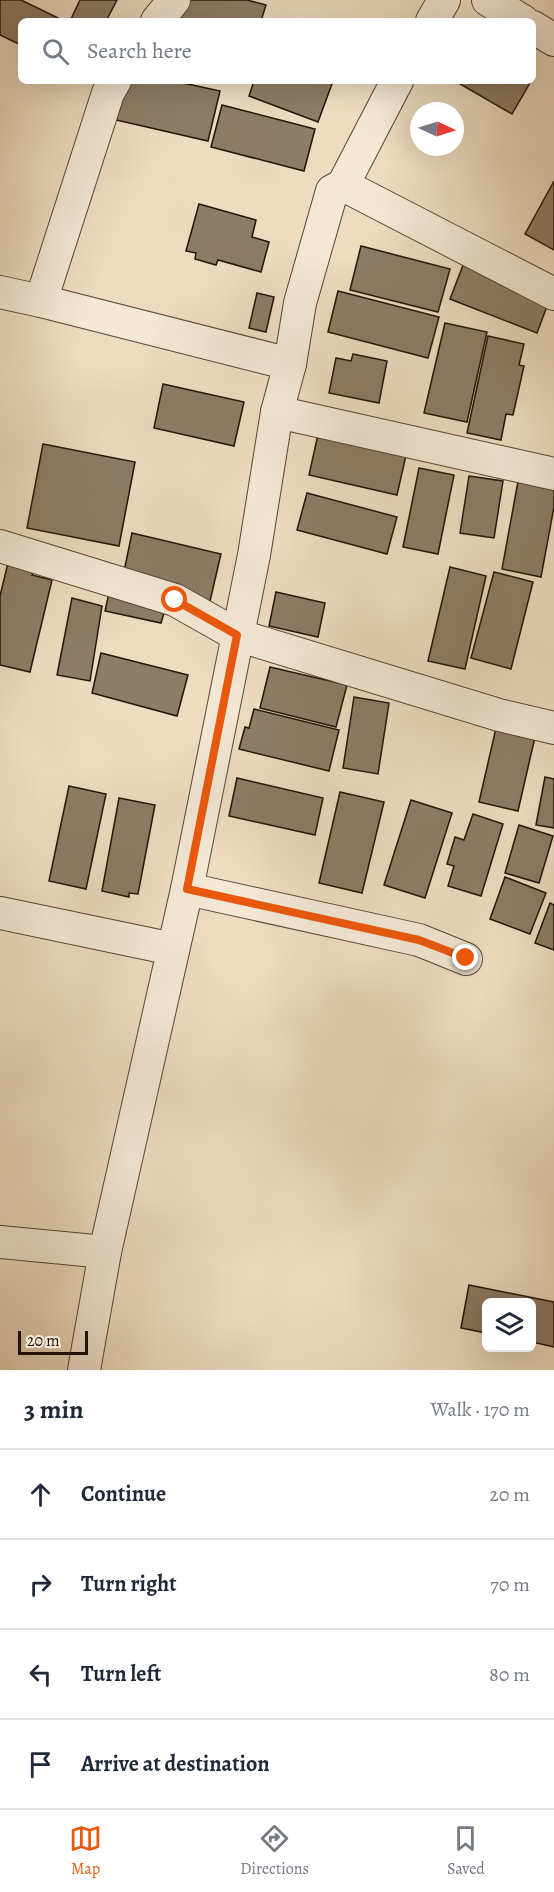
<!DOCTYPE html>
<html lang="en">
<head>
<meta charset="utf-8">
<style>
	:root { --surface:#fff; --page:#f2f2f3; --text:#1f2937; --muted:#747a83; --line:#e0e1e3; --accent:#ea580c }
	body { margin:0; font-family:Alegreya,serif; background:var(--page); color:var(--text) }
	.controls { position:absolute; right:18px; bottom:18px; display:grid; overflow:hidden; border-radius:9px; box-shadow:0 6px 24px #0002 }
	.controls button { width:54px; height:54px; display:grid; place-items:center; padding:0; border:0; border-bottom:2px solid var(--line); background:var(--surface); color:var(--text); font:30px sans-serif }
	.compass { position:absolute; left:410px; top:102px; width:54px; height:54px; border-radius:50%; background:var(--surface); box-shadow:0 6px 24px #0002; rotate:94deg }
	.scale { position:absolute; left:18px; bottom:15px; width:70px; box-sizing:border-box; padding-left:6px; border:3px solid #241305; border-top:0; font-size:16px; line-height:21px; white-space:nowrap; color:#241305; -webkit-text-stroke:4px #f3e8d6; paint-order:stroke }
	.stop { position:absolute; width:18px; height:18px; margin:-14px; border:4px solid #ea580c; border-radius:50%; background:#fff }
	.stop.end { background:#ea580c; border-color:#fff; box-shadow:0 2px 6px #0008 }
	.list { margin:0; padding:0; list-style:none }
	h2 { display:flex; justify-content:space-between; align-items:center; height:78px; margin:0; padding:0 24px; font-size:26px }
	h2 small { font-size:20px; font-weight:400; color:var(--muted) }
	.list li { display:grid; grid-template-columns:39px 1fr auto; gap:18px; align-items:center; box-sizing:border-box; height:90px; padding:0 24px; border-top:2px solid var(--line) }
	.list b { display:block; font-size:22px; white-space:nowrap }
	.list em { font-size:20px; font-style:normal; color:var(--muted) }
	.icon { flex:none; width:33px; height:33px; fill:none; stroke:currentColor; stroke-width:2; stroke-linecap:round; stroke-linejoin:round }
	.map { position:relative; flex:none; width:554px; height:1370px; overflow:hidden }
	.search { position:absolute; background:var(--surface); box-shadow:0 6px 24px #0002; left:18px; right:18px; top:18px; height:66px; display:flex; align-items:center; gap:15px; box-sizing:border-box; padding:0 21px; border-radius:9px; color:var(--muted); font-size:22px }
	.sheet { height:438px; background:var(--surface) }
	nav { display:flex; justify-content:space-around; align-items:center; box-sizing:border-box; height:84px; border-top:2px solid var(--line); background:var(--surface); font-size:16px; color:var(--muted) }
	nav a { display:grid; justify-items:center; gap:3px }
	nav .on { color:var(--accent) }
	.map>svg:first-child { display:block }
	.building { fill:#8d7c66; stroke:#241305; stroke-width:1.5 }
	.lines { fill:none; stroke-linecap:round; stroke-linejoin:round }
	.minor-casing { stroke:#564534; stroke-width:34 }
	.minor { stroke:#f3e8d6; stroke-width:32 }
	.route { stroke:#ea580c; stroke-width:8 }
</style>
</head>
<body>
<div class="map">
<svg width="554" height="1370" viewBox="0 0 554 1370">
	<rect width="100%" height="100%" fill="#eddcc0"/>
	<filter id="stains"><feTurbulence type="fractalNoise" baseFrequency=".00333" numOctaves="4"/><feColorMatrix values="0 0 0 0 .2 0 0 0 0 .09 0 0 0 0 .02 0 0 0 .5 -.17"/></filter>
	<radialGradient id="worn" r=".72"><stop offset=".6" stop-color="#630" stop-opacity="0"/><stop offset="1" stop-color="#630" stop-opacity=".3"/></radialGradient>
	<g class="building">
		<path d="M0,0H21L58,18L57,21H21V45L0,35Z"/>
		<path d="M80,0H117L106,21H70Z"/>
		<path d="M180,0H247L266,5L261,21H175Z"/>
		<path d="M124,81H174L220,91L208,141L116,120Z"/>
		<path d="M254,81H333L318,122L249,96Z"/>
		<path d="M455,81H531L512,114Z"/>
		<path d="M222,105L315,129L304,171L211,147Z"/>
		<path d="M554,181V250L525,234Z"/>
		<path d="M199,204L256,220L252,237L269,242L261,272L218,260L216,265L195,259L196,253L186,251Z"/>
		<path d="M361,246L450,269L438,312L350,290Z"/>
		<path d="M465,260L552,293L537,333L450,299Z"/>
		<path d="M338,291L439,317L428,358L328,332Z"/>
		<path d="M257,293L274,297L266,332L249,328Z"/>
		<path d="M445,323L487,332L467,422L424,413Z"/>
		<path d="M488,336L524,344L519,365L524,366L513,415L506,414L501,440L467,433Z"/>
		<path d="M353,354L387,361L379,403L329,393L336,358L351,361Z"/>
		<path d="M163,384L244,402L234,446L154,428Z"/>
		<path d="M319,430L407,451L397,495L309,475Z"/>
		<path d="M43,444L135,462L119,546L27,528Z"/>
		<path d="M419,468L454,475L438,554L403,547Z"/>
		<path d="M469,476L503,481L494,538L460,533Z"/>
		<path d="M519,476L554,483V507L541,577L502,569Z"/>
		<path d="M307,493L397,517L387,554L297,530Z"/>
		<path d="M132,533L221,554L210,601L122,581Z"/>
		<path d="M8,563L34,569L32,575L52,580L30,672L0,665V596Z"/>
		<path d="M450,567L486,576L465,669L428,661Z"/>
		<path d="M494,572L533,582L511,669L471,658Z"/>
		<path d="M110,589L167,603L161,623L105,611Z"/>
		<path d="M276,592L325,603L318,637L269,626Z"/>
		<path d="M72,598L102,606L90,681L57,675Z"/>
		<path d="M101,653L188,675L177,716L92,693Z"/>
		<path d="M270,667L347,685L336,727L260,708Z"/>
		<path d="M354,697L389,703L378,774L343,768Z"/>
		<path d="M254,709L339,730L329,771L239,749L245,727L249,728Z"/>
		<path d="M499,715L538,724L518,811L479,802Z"/>
		<path d="M545,777L554,779V828L536,825Z"/>
		<path d="M237,778L323,798L315,835L229,816Z"/>
		<path d="M69,786L106,794L86,889L49,881Z"/>
		<path d="M340,792L384,802L362,893L319,883Z"/>
		<path d="M119,798L155,805L138,894L129,893V897L102,891Z"/>
		<path d="M411,800L452,813L425,898L384,885Z"/>
		<path d="M473,814L503,824L481,896L448,886L454,866L447,864L455,837L464,840Z"/>
		<path d="M519,825L553,836L539,883L505,873Z"/>
		<path d="M505,877L546,893L530,934L490,919Z"/>
		<path d="M550,903L554,905V950L535,943Z"/>
		<path d="M469,1285L554,1302V1347L532,1342V1302H486V1333L461,1328Z"/>
	</g>
	<g class="lines">
		<defs>
			<g id="minor">
				<path d="M488,0L523,21"/>
				<path d="M157,21L174,0"/>
				<path d="M432,21L444,0"/>
				<path d="M533,27L554,40"/>
				<path d="M115,81L108,93L41,301L290,364"/>
				<path d="M343,185L554,294"/>
				<path d="M0,292L41,301"/>
				<path d="M277,412L554,474"/>
				<path d="M0,546L175,600L237,635L499,715L554,728"/>
				<path d="M187,889L419,940L466,959"/>
				<path d="M0,913L173,949"/>
				<path d="M0,1242L105,1252"/>
				<path d="M84,1370L105,1252L187,889L254,555L277,412L290,364L300,303L332,191L343,185L397,81"/>
			</g>
		</defs>
		<use href="#minor" class="minor-casing"/>
		<use href="#minor" class="minor"/>
	</g>
	<g class="lines">
		<path class="route" d="M175,600L237,635L187,889L419,940L466,958"/>
	</g>
	<rect width="100%" height="100%" filter="url(#stains)"/>
	<rect width="100%" height="100%" fill="url(#worn)"/>
</svg>
<div class="controls">
<button><svg class="icon" aria-label="layers" viewBox="0 0 24 24"><path d="M12 4l9 5-9 5-9-5zM3 14l9 5 9-5"/></svg></button>
</div>
<svg class="compass" viewBox="-18 -18 36 36"><path d="M0-13l5 13h-10z" fill="#e53935"/><path d="M0 13l5-13h-10z" fill="#747a83"/></svg>
<div class="scale">20 m</div>
<div class="stop" style="left:175px;top:600px"></div>
<div class="stop end" style="left:466px;top:958px"></div>
<div class="search"><svg class="icon" aria-label="search" viewBox="0 0 24 24"><circle cx="10" cy="10" r="6"/><path d="M15 15l6 6"/></svg>Search here</div>
</div>
<section class="sheet">
<h2>3 min<small>Walk · 170 m</small></h2>
<ul class="list">
<li><svg class="icon" aria-label="ahead" viewBox="0 0 24 24"><path d="M12 20V5M6 11l6-6 6 6"/></svg><div><b>Continue</b></div><em>20 m</em></li>
<li><svg class="icon" aria-label="right" viewBox="0 0 24 24"><path d="M7 20v-9h11M14 6l5 5-5 5"/></svg><div><b>Turn right</b></div><em>70 m</em></li>
<li><svg class="icon" aria-label="left" viewBox="0 0 24 24"><path d="M17 20v-9H6M10 6l-5 5 5 5"/></svg><div><b>Turn left</b></div><em>80 m</em></li>
<li><svg class="icon" aria-label="arrive" viewBox="0 0 24 24"><path d="M6 21V4h12l-3 4 3 4H6"/></svg><div><b>Arrive at destination</b></div></li>
</ul>
</section>
<nav>
<a class="on"><svg class="icon" aria-label="map" viewBox="0 0 24 24"><path d="M3 6l6-2 6 2 6-2v14l-6 2-6-2-6 2zM9 4v14M15 6v14"/></svg>Map</a>
<a><svg class="icon" aria-label="directions" viewBox="0 0 24 24"><path d="M12 3l9 9-9 9-9-9zM9 14v-3h6M13 9l2 2-2 2"/></svg>Directions</a>
<a><svg class="icon" aria-label="saved" viewBox="0 0 24 24"><path d="M7 4h10v16l-5-4-5 4z"/></svg>Saved</a>
</nav>
</body>
</html>
